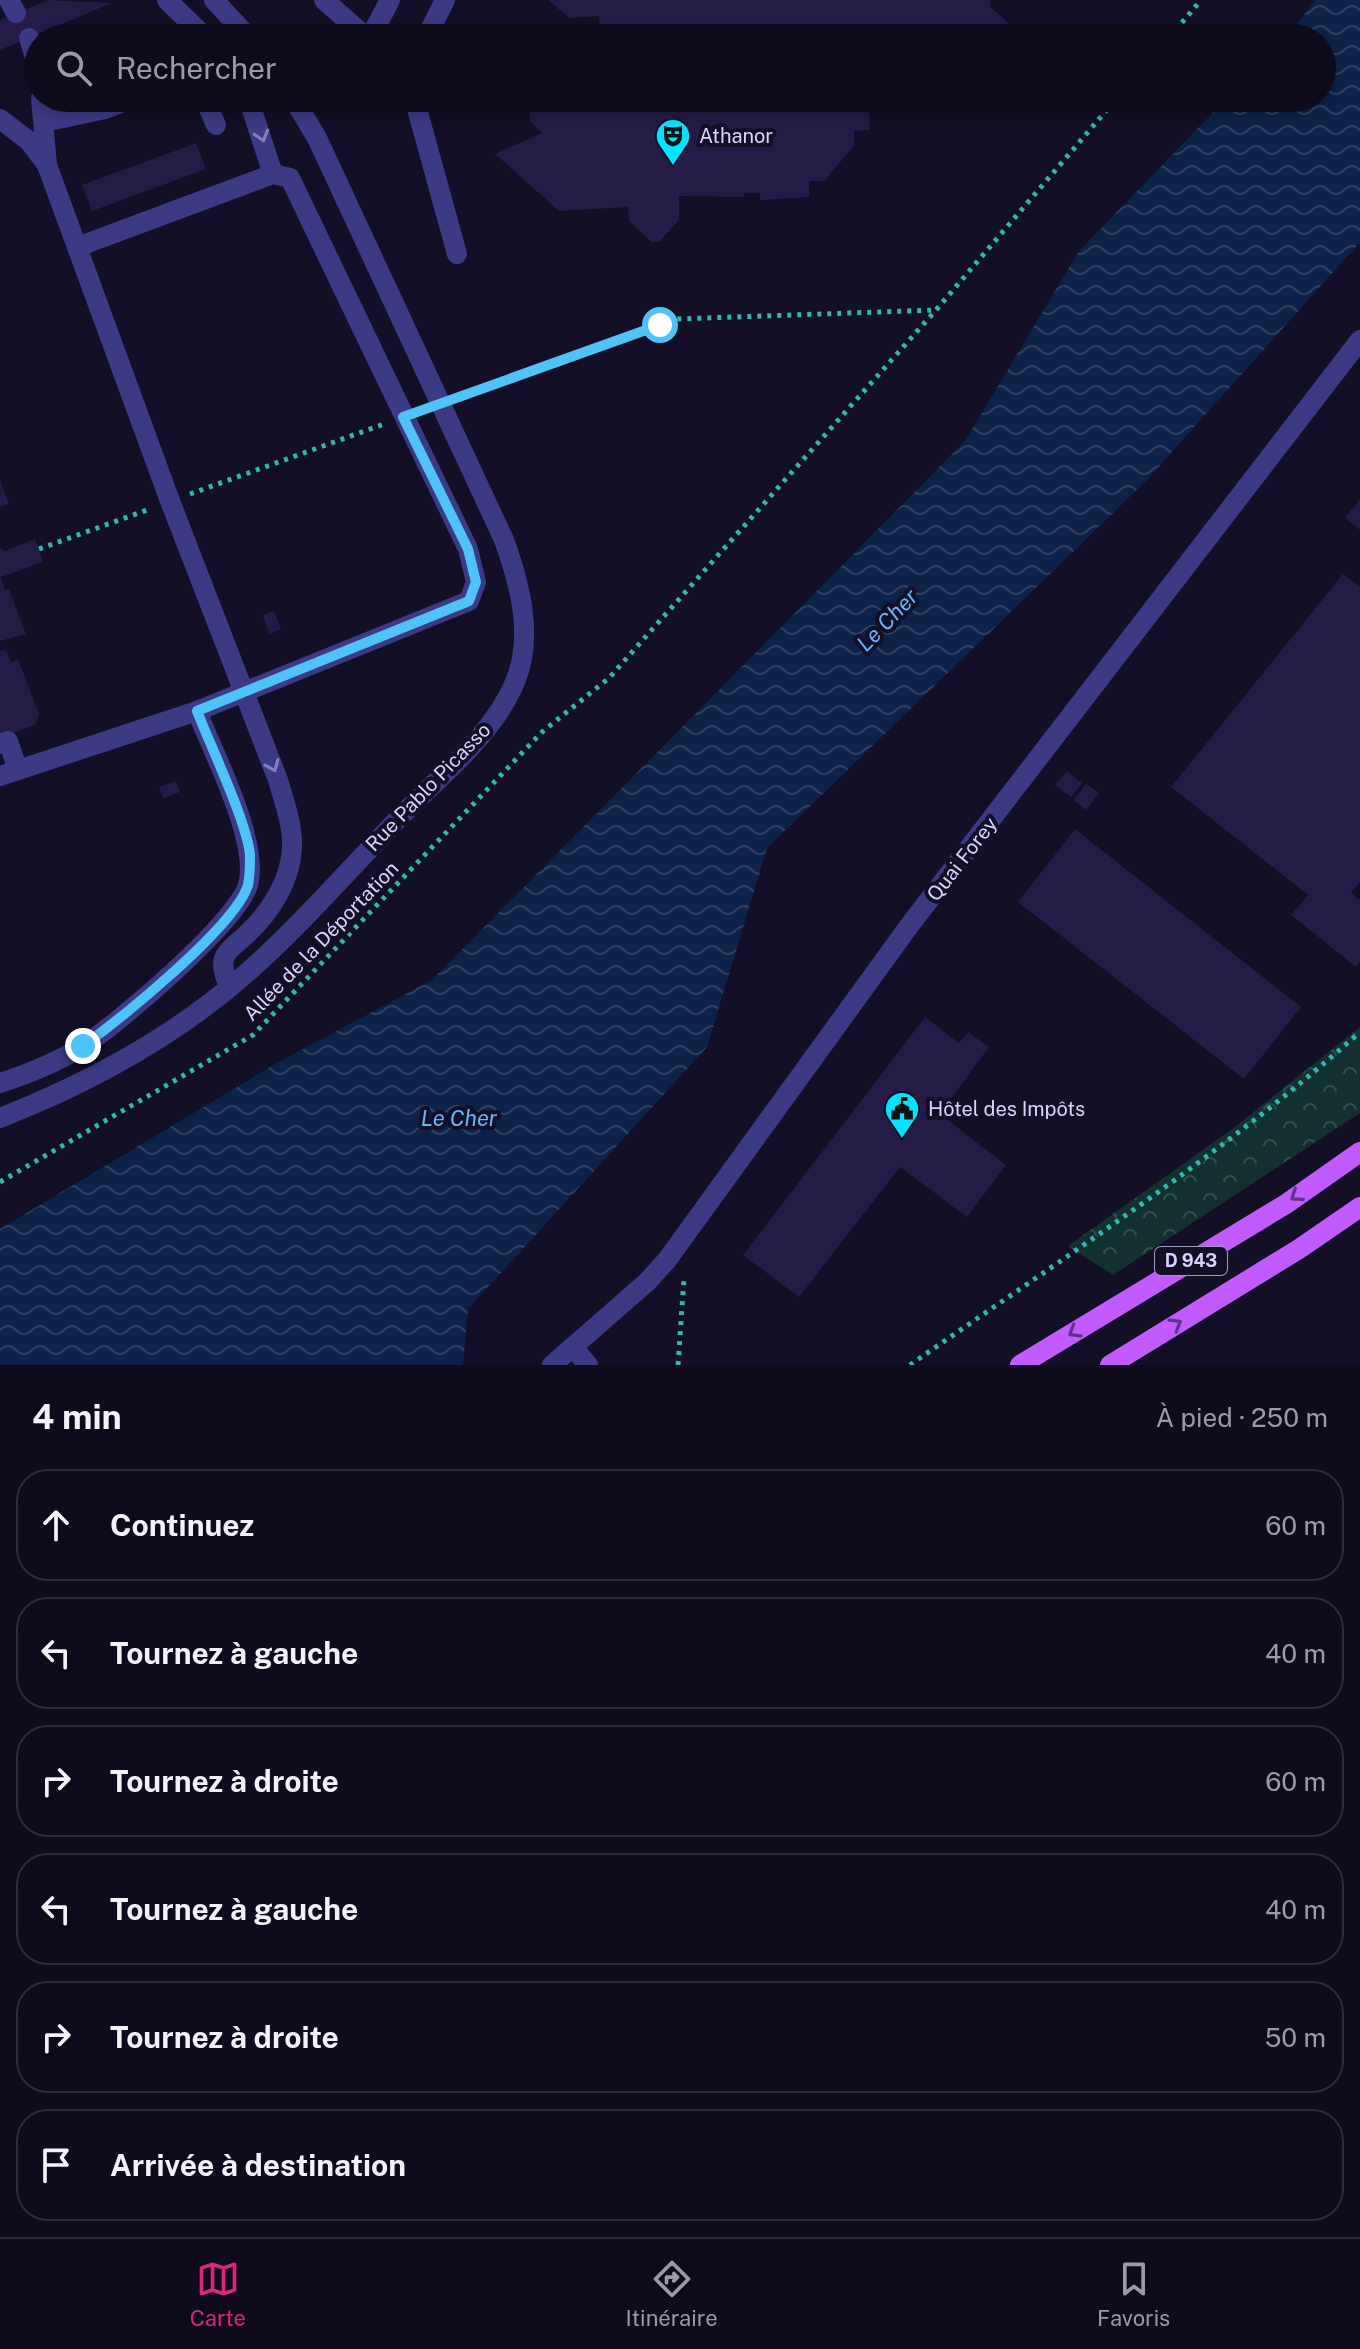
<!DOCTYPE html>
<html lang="fr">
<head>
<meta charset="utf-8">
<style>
	:root { --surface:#0e0b1c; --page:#171425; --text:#f1f3f6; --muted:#9b9ba3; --line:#2e2b3b; --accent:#db2777 }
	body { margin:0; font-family:"Public Sans",sans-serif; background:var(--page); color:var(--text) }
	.stop { position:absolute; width:24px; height:24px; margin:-18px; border:6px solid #4fc3f7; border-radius:50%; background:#fff }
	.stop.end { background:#4fc3f7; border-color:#fff; box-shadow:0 2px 8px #0008 }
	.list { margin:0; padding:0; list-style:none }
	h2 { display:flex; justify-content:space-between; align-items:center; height:104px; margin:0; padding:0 32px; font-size:34px }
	h2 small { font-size:26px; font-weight:400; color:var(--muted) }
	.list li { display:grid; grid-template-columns:52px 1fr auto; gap:24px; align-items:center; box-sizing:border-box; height:112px; margin:0 16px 16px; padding:0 16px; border:2px solid var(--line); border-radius:32px }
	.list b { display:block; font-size:30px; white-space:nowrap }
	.list em { font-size:26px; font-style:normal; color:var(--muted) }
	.icon { flex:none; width:44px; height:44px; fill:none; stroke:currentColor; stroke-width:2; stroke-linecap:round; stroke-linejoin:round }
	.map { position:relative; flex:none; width:1360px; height:1365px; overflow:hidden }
	.search { position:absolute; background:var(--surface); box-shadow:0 4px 12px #0003; left:24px; right:24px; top:24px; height:88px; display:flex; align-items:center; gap:20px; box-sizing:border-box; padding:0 28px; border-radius:44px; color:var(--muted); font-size:30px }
	.sheet { height:872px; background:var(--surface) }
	nav { display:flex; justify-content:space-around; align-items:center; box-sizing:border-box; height:112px; border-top:2px solid var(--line); background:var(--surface); font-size:22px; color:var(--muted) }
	nav a { display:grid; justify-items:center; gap:4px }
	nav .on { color:var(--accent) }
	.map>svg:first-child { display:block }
	.forest { fill:url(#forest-crowns) }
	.water { fill:url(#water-waves) }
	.building { fill:#241b47 }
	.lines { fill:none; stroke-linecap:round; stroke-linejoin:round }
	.path { stroke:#2fb8b0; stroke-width:5; stroke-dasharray:4 6; stroke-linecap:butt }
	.minor { stroke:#3d3a85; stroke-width:20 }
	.major { stroke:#c25bff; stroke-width:20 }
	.oneway { stroke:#837fbc }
	.oneway2 { stroke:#623188 }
	.route { stroke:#4fc3f7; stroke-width:10 }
	.labels { text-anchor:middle; stroke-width:8; stroke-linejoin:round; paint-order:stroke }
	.shield { fill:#130f26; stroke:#9e99be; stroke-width:2 }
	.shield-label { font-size:18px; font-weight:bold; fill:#d9d4ff }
	.poi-label { font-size:20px; fill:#d9d4ff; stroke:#130f26; text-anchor:start }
	.street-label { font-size:20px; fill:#d9d4ff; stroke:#130f26 }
	.water-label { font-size:22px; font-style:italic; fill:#62b6ff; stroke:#130f26 }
</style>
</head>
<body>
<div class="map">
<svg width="1360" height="1365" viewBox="0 0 1360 1365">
	<defs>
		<pattern id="forest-crowns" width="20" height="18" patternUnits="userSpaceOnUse" patternTransform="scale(2)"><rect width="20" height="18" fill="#12302f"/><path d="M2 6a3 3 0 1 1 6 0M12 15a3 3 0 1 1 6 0" fill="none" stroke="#344d4e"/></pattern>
		<pattern id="water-waves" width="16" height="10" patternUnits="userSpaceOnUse" patternTransform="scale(2)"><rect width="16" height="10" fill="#0c2248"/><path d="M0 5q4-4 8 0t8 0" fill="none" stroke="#2f4163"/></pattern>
	</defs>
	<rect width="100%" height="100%" fill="#130f26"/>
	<path class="forest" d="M1360,1027V1113L1113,1275L1068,1246L1236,1126Z"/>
	<path class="water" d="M1316,0H1360V242L1145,482L767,848L707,1047L468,1309L463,1365H0V1229L275,1064L432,980L965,441L1079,251L1227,98H1322V38H1286Z"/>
	<g class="building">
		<path d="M48,0L112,3L0,50V20Z"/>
		<path d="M548,0H990L991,8L1009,23L1010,38H989L985,33L981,38H601L599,16L569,18Z"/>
		<path d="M529,98H868L870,130L854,131V146L824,181H809V197L760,200V193H744V197L679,196V220L659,242H651L629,221L628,207L559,211L495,154L542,133L530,121Z"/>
		<path d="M919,98H948L949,108L932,109Z"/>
		<path d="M196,143L206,169L92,211L82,185Z"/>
		<path d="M0,480L9,504L0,507Z"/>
		<path d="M1360,499V530L1345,518Z"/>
		<path d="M35,539L43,562L1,577L5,590L9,589L26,634L0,641V548L5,551Z"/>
		<path d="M1343,574L1360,587V882L1351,893L1360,900V962L1356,967L1291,915L1308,895L1171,787Z"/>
		<path d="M274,611L281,629L269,634L263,615Z"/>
		<path d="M6,649L11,662L18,659L39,714L35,725L0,738V651Z"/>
		<path d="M1067,771L1082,783L1071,797L1055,785Z"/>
		<path d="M176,781L180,792L163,798L159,787Z"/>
		<path d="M1086,784L1099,793L1086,810L1073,800Z"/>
		<path d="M1075,829L1301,1007L1244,1079L1018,902Z"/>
		<path d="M925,1017L959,1043L968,1032L989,1047L940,1114L1006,1165L967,1217L900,1167L799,1297L743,1255Z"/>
	</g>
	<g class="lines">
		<g class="path">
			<path d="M1169,38L1201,0"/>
			<path d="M461,397L677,319L936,310"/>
			<path d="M190,494L384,424"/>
			<path d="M39,549L147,510"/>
			<path d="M0,1182L253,1035L542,732L609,678L936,310L1117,98"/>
			<path d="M678,1365L684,1279"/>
			<path d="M910,1365C1062,1259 1221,1156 1360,1032"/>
		</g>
		<g class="minor">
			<path d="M9,0L16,13"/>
			<path d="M167,0L206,38"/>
			<path d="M214,0L249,38"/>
			<path d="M324,0L367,38"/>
			<path d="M29,38L38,68"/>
			<path d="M370,38L390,0"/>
			<path d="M426,38L445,0"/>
			<path d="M41,98L47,165"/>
			<path d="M204,98L216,125"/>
			<path d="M248,98L273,174"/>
			<path d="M414,98L457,254"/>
			<path d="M0,119L29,141L47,165L170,501L278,780C284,801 293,825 292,847C291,881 270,912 247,934C241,940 228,949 225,956C220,966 226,978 229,987"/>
			<path d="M44,122L105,109L134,98"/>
			<path d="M0,744L8,741L18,770"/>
			<path d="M0,776L197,711L469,601L476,582L468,549L290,178L273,174L77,247"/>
			<path d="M0,1083C28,1074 59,1061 83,1046C118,1024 238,921 248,885C260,841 213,753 197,711"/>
			<path d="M0,1118C89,1083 177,1035 249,971C303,923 351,867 402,815C441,775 493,735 515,682C534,637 520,584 504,540L317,138L293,98"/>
			<path d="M574,1348L588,1365"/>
			<path d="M552,1365L647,1282L667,1260L909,926L1360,340"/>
		</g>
		<g class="major">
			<path d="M1020,1365L1286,1204L1360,1152"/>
			<path d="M1110,1365L1299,1249L1360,1207"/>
		</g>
	</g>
	<defs><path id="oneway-chevron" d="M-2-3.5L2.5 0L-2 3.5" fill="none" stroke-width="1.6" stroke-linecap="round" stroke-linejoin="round" transform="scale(2)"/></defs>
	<g class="oneway">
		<use href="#oneway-chevron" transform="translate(262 136) rotate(73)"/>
		<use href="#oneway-chevron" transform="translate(273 766) rotate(67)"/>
	</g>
	<g class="oneway2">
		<use href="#oneway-chevron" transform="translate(1296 1196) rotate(145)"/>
		<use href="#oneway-chevron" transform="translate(1176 1324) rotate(-31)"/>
		<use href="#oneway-chevron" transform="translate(1074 1332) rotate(149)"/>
	</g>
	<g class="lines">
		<path class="route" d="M83,1046C120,1019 235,927 248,885C250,877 250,863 250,855C247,822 210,745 197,711L469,601L476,582L468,549L403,417L660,325"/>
	</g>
	<defs>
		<symbol id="theatre-pin" viewBox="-11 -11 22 30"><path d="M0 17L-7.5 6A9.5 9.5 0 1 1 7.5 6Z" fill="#00e5ff" stroke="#130f26"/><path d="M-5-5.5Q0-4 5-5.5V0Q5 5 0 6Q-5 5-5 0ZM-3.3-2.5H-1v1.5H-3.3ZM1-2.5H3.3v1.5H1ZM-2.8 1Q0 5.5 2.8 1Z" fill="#111"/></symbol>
		<symbol id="civic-pin" viewBox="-11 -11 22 30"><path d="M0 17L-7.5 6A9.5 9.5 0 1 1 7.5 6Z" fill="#00e5ff" stroke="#130f26"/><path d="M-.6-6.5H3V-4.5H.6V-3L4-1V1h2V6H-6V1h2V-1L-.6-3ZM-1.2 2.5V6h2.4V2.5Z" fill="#111"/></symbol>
	</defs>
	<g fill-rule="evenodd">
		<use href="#theatre-pin" x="653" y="116" width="40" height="54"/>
		<use href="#civic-pin" x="882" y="1089" width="40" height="54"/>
	</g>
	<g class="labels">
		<rect class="shield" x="1155" y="1247" width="72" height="28" rx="6"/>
		<g class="shield-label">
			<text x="1191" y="1267">D 943</text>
		</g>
		<g class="poi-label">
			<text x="699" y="143">Athanor</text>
			<text x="928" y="1116">Hôtel des Impôts</text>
		</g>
		<g class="street-label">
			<text transform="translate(428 787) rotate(-46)" y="7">Rue Pablo Picasso</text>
			<text transform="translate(962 859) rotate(-52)" y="7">Quai Forey</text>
			<text transform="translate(321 941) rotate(-46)" y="7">Allée de la Déportation</text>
		</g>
		<g class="water-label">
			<text transform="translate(887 620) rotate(-46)" y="8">Le Cher</text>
			<text x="459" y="1126">Le Cher</text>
		</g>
	</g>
</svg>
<div class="stop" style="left:660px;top:325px"></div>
<div class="stop end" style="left:83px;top:1046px"></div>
<div class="search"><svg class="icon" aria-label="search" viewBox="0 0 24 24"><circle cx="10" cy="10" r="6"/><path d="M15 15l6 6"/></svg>Rechercher</div>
</div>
<section class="sheet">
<h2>4 min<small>À pied · 250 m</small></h2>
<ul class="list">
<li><svg class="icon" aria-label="ahead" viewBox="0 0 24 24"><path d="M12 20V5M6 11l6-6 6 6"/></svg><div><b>Continuez</b></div><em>60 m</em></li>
<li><svg class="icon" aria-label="left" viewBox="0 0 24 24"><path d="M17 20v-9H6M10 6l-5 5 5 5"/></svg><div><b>Tournez à gauche</b></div><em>40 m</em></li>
<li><svg class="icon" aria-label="right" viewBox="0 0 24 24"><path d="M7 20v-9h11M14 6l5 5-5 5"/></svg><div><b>Tournez à droite</b></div><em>60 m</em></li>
<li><svg class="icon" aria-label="left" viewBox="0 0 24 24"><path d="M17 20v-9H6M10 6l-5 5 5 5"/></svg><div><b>Tournez à gauche</b></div><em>40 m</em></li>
<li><svg class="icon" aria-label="right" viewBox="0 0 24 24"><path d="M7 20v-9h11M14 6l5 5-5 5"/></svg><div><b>Tournez à droite</b></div><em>50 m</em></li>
<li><svg class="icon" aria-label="arrive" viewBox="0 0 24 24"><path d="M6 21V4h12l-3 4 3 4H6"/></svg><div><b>Arrivée à destination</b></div></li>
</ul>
</section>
<nav>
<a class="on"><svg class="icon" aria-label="map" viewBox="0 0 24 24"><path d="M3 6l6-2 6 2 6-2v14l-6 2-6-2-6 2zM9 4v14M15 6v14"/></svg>Carte</a>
<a><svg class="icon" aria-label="directions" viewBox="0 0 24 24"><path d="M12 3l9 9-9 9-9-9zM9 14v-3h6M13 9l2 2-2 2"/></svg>Itinéraire</a>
<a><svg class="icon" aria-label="saved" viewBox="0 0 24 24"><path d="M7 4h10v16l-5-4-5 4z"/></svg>Favoris</a>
</nav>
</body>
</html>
